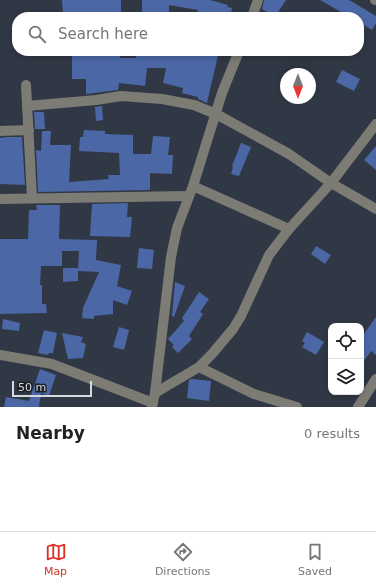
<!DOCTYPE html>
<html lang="en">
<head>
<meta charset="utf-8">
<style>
	:root { --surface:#fff; --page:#f2f2f2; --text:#222; --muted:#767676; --line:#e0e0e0; --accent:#d93025 }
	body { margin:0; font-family:"DejaVu Sans",sans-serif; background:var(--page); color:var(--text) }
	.controls { position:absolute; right:12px; bottom:12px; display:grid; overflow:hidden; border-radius:8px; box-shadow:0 2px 6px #0003 }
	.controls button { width:36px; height:36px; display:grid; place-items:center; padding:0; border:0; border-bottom:1px solid var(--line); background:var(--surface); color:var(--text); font:20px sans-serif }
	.compass { position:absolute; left:280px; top:68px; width:36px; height:36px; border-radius:50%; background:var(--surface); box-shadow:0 2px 6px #0003; rotate:180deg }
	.scale { position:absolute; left:12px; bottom:10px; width:80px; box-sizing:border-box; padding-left:4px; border:2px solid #d4d8e0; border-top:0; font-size:11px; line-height:14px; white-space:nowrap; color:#d4d8e0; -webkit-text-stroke:3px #1c1f25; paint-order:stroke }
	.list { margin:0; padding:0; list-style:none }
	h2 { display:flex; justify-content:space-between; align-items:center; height:52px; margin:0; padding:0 16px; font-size:17px }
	h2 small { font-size:13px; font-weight:400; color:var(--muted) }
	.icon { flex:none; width:22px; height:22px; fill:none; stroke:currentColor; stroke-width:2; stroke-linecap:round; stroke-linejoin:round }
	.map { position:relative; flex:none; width:376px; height:407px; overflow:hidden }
	.search { position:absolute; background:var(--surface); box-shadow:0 2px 6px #0003; left:12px; right:12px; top:12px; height:44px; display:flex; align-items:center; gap:10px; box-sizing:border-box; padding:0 14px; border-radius:16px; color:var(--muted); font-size:15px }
	.sheet { height:124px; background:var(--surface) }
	nav { display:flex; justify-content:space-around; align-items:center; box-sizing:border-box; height:56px; border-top:1px solid var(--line); background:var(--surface); font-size:11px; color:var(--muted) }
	nav a { display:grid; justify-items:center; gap:2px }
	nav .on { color:var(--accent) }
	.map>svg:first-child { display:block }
	.building { fill:#4b67a6 }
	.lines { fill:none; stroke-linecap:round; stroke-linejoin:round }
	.minor { stroke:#7c7b74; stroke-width:10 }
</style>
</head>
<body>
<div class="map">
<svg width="376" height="407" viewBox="0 0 376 407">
	<rect width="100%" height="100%" fill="#313845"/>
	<g class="building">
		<path d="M62,0H121V17L63,16Z"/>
		<path d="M142,0H210L228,5L227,7L232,8L230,17H219L208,14L207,17H204L196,14L198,10L169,5V17L142,16Z"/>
		<path d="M264,0H286L275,17L262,9Z"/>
		<path d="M320,0H349L376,16V23L372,30L359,22V17H350Z"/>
		<path d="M79,51H120V58H136V51H219L207,103L198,99V97L182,93L183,88L163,83L166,68H147L145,86L119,83L118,90L86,94V79H72V53L79,54Z"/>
		<path d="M342,70L360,79L354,91L336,82Z"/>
		<path d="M102,106L103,120L96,121L95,107Z"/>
		<path d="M34,112H44L45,129H35Z"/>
		<path d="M84,130L105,131V134L133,135V154H151L153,136L170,137L168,155H173L172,174L150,173V190L38,192L36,150L41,151L42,131H51L50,145H71L69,182L109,179L108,175H120L119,153L79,151L80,137H83Z"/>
		<path d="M7,137H22L25,185L0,184V138Z"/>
		<path d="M241,143L251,147L239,176L231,174L233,167L232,166Z"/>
		<path d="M376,146V170L364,160Z"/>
		<path d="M128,203L127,217H132L130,237L90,236L92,204Z"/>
		<path d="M36,205H60L59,239L97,240L96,260L121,265L117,286L132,291L127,305L113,300V314L94,316V319L82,318L83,308L99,272L78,271L79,251H62V266H41L40,285H42V304H46L47,313L0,314V239H28L29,210H37Z"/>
		<path d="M316,246L331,255L325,264L311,254Z"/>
		<path d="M139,248L154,250L152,269L137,268Z"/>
		<path d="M63,268H78V281L63,282Z"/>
		<path d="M175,282L185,286L174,317L172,316Z"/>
		<path d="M199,292L209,299L200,312L203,314L189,336L192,339L178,353L172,347L174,345L168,339L184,321L182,318Z"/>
		<path d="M376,317V355L371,351L361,365V338Z"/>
		<path d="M3,319L20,323L19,331L2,329Z"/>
		<path d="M119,327L129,330L124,350L113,347Z"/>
		<path d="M44,330L57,333L53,353H49L48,355L38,353Z"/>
		<path d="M307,332L324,342L316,355L302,347L305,343L302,341Z"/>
		<path d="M62,333L83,337L81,342L86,344L83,358L68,359Z"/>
		<path d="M40,369L56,375L49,396L41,393L39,407H4L6,397L29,401Z"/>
		<path d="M191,379L211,381L209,401L187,398L189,380Z"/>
	</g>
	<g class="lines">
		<g class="minor">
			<path d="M375,0H376"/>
			<path d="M252,17L258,0"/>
			<path d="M26,85L32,198"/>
			<path d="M27,106L96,100L121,96L162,99L194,105L216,114L289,154L331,183L376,209"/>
			<path d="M0,131L29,130"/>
			<path d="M193,186L289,229"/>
			<path d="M0,199L189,196"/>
			<path d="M0,355L52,364L153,403"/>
			<path d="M199,367L254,394L297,407"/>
			<path d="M155,393L199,367L212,354L233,329L241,316L269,255L289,229L331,183L376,124"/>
			<path d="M152,407L155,393L171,257L177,228L193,186L222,93L239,51"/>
			<path d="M358,407L376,379"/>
		</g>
	</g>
</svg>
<div class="controls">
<button><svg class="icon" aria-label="locate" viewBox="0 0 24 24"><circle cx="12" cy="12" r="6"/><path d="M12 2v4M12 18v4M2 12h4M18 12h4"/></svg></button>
<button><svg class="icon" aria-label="layers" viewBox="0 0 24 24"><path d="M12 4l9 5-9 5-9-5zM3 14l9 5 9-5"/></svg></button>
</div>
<svg class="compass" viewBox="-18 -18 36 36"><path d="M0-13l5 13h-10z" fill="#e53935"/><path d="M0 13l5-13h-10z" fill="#767676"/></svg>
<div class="scale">50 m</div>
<div class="search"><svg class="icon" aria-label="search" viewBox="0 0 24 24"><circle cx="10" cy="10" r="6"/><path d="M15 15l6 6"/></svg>Search here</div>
</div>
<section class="sheet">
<h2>Nearby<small>0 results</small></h2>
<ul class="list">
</ul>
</section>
<nav>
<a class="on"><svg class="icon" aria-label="map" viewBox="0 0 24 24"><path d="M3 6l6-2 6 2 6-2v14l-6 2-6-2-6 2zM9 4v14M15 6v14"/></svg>Map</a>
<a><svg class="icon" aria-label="directions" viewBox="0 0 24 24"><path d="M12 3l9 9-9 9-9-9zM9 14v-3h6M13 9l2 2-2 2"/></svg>Directions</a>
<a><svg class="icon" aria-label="saved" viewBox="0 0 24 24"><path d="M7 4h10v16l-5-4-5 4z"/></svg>Saved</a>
</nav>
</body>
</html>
